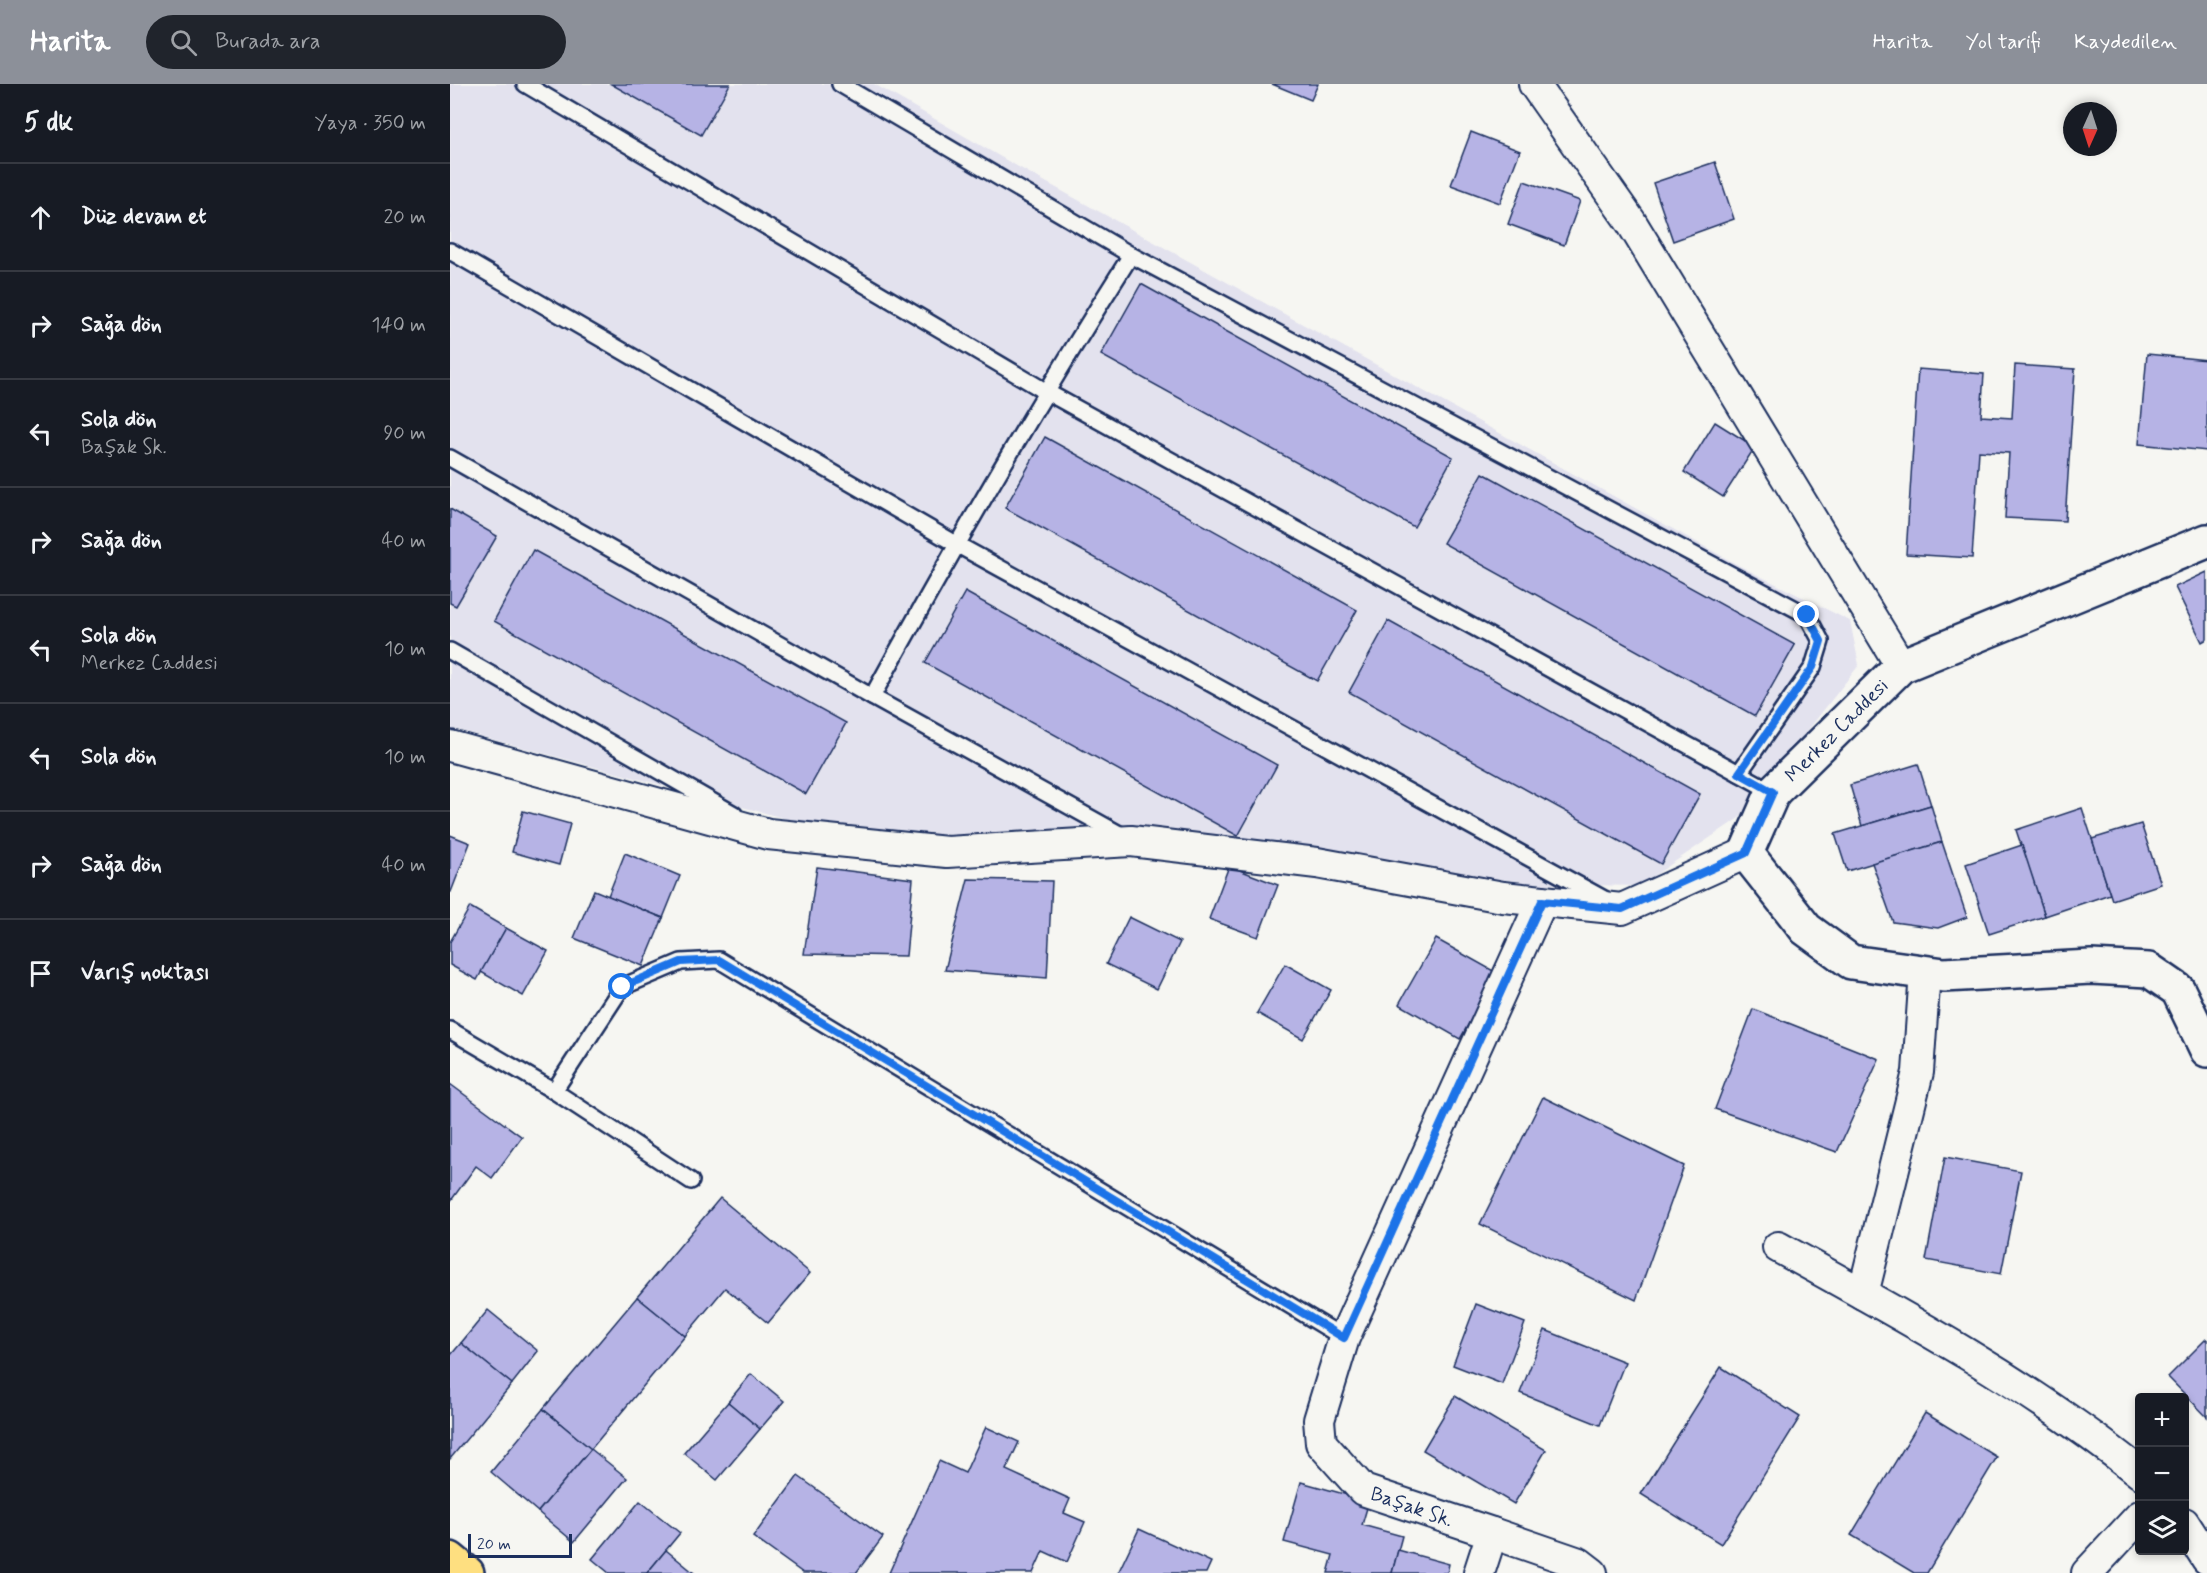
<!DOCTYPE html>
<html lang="tr">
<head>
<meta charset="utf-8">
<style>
	:root { --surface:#171b24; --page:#20242c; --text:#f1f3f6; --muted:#9ea1a6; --line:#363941; --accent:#8c9099 }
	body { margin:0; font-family:Mynerve,sans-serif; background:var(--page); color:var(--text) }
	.controls { position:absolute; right:18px; bottom:18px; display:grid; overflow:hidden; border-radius:6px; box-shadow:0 3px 9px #0003 }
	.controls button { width:54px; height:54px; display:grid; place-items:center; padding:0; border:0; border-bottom:2px solid var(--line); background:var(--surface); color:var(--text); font:30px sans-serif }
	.compass { position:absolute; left:1613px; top:18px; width:54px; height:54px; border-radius:50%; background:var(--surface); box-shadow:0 3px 9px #0003; rotate:183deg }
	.scale { position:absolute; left:18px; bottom:15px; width:104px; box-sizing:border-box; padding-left:6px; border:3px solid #1b2f5e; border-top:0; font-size:16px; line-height:21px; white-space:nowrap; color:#1b2f5e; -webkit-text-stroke:4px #f6f6f2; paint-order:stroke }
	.stop { position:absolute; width:18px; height:18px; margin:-14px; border:4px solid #1a73e8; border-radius:50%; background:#fff }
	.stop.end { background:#1a73e8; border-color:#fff; box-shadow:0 2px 6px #0008 }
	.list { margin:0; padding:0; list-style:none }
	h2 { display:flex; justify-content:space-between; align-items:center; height:78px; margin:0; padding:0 24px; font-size:26px }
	h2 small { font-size:20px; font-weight:400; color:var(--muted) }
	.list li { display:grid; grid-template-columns:39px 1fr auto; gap:18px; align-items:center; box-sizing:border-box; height:108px; padding:0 24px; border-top:2px solid var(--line) }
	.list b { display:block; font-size:22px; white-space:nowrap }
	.list p { margin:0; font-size:20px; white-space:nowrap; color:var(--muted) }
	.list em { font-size:20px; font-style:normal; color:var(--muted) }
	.icon { flex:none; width:33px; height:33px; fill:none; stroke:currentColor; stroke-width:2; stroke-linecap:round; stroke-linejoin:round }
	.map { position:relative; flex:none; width:1757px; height:1489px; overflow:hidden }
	header { display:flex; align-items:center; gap:36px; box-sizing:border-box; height:84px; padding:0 30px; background:var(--accent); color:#fff }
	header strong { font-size:28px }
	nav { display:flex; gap:33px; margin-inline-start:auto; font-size:21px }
	.search { width:420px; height:54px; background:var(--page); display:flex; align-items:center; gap:15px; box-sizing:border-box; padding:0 21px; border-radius:33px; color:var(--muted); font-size:22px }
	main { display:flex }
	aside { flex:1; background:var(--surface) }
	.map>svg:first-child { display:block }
	.built { fill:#e3e2ee }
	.building { fill:#b6b3e5; stroke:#1b2f5e; stroke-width:1.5 }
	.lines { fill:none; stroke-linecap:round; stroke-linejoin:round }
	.lane-casing { stroke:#1b2f5e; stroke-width:20 }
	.street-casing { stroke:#1b2f5e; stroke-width:34 }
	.secondary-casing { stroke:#1b2f5e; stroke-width:38 }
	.highway-casing { stroke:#1b2f5e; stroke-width:38 }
	.lane { stroke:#f6f6f2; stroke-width:15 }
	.street { stroke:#f6f6f2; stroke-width:30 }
	.secondary { stroke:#f6f6f2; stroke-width:33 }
	.highway { stroke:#fedf80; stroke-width:33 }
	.route { stroke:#1a73e8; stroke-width:8 }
	.labels { text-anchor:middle; stroke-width:5; stroke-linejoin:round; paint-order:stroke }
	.street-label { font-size:20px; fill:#1b2f5e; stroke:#f6f6f2 }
</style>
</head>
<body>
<header>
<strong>Harita</strong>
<div class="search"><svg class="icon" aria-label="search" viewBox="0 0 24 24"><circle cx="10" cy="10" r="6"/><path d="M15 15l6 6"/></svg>Burada ara</div>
<nav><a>Harita</a><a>Yol tarifi</a><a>Kaydedilen</a></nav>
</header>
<main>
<aside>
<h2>5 dk<small>Yaya · 350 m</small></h2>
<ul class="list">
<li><svg class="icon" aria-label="ahead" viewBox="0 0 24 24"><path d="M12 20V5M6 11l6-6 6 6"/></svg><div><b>Düz devam et</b></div><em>20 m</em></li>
<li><svg class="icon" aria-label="right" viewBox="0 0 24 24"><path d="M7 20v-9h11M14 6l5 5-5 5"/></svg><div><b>Sağa dön</b></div><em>140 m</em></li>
<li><svg class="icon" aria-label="left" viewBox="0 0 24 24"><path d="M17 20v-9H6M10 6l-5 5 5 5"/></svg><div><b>Sola dön</b><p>Başak Sk.</p></div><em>90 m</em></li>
<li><svg class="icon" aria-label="right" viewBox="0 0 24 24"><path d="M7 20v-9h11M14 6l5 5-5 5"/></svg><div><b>Sağa dön</b></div><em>40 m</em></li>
<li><svg class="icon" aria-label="left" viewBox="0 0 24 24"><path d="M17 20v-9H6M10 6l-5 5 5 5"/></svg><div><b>Sola dön</b><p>Merkez Caddesi</p></div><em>10 m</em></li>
<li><svg class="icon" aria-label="left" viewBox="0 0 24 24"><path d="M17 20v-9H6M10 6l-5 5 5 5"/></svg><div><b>Sola dön</b></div><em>10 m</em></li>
<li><svg class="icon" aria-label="right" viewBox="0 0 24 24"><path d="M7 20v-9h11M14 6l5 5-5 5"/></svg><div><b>Sağa dön</b></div><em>40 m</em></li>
<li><svg class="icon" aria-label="arrive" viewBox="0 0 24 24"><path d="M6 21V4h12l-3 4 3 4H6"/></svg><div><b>Varış noktası</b></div></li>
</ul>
</aside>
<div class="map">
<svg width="1757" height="1489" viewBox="0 0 1757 1489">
	<rect width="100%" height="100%" fill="#f6f6f2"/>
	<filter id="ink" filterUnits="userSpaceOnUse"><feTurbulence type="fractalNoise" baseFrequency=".0167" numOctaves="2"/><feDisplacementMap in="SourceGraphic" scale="12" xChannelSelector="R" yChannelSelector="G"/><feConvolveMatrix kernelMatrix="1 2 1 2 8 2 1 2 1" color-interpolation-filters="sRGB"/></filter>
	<g filter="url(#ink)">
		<path class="built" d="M0,0H424L556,76L1288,481L1400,537L1409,581L1289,734L1189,802L1085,800L759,754H579L367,745L326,732L0,644Z"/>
		<g class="building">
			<path d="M161,0H280L251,51Z"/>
			<path d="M822,0H868L861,16Z"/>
			<path d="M1021,48L1070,67L1050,119L1001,101Z"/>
			<path d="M1265,78L1284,135L1223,157L1203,99Z"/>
			<path d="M1074,97L1130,117L1114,161L1058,140Z"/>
			<path d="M691,200L1003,373L964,443L651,271Z"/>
			<path d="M1697,270L1757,276V367L1689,360Z"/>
			<path d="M1565,281L1625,285L1615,437L1555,434L1559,369L1529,367L1522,474L1456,470L1468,285L1534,290L1531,332L1562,334Z"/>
			<path d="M1265,338L1305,363L1273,413L1234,388Z"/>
			<path d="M595,353L907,526L867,597L555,424Z"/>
			<path d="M1033,389L1345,561L1305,632L993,459Z"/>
			<path d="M0,425L47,452L6,522L0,519Z"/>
			<path d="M83,466L396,639L356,710L44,537Z"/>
			<path d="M1757,488V555L1752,558L1725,503Z"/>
			<path d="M515,508L827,681L788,752L475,579Z"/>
			<path d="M938,537L1250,710L1211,780L899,608Z"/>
			<path d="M1468,680L1481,721L1412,742L1400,701Z"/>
			<path d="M1481,721L1492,758L1397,787L1385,750Z"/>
			<path d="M1632,724L1660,810L1595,832L1566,746Z"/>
			<path d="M73,727L120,740L109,781L62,768Z"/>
			<path d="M1691,740L1711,800L1662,816L1642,755Z"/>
			<path d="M0,751L20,759L1,808L0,807Z"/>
			<path d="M1492,758L1517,833L1488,844L1443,838L1422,779Z"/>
			<path d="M1572,761L1595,832L1539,850L1516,780Z"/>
			<path d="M175,769L230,792L213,834L158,812Z"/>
			<path d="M779,782L828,801L808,853L759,835Z"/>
			<path d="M367,783L463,795L456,872L354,870Z"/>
			<path d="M518,795L602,797L597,894L495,886Z"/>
			<path d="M144,806L213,834L193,882L124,854Z"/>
			<path d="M20,823L56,844L27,896L0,881V858Z"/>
			<path d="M679,833L730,858L707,905L656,880Z"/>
			<path d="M56,844L98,867L73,912L31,888Z"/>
			<path d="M986,855L1047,889L1010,955L949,920Z"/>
			<path d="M835,880L881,906L853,955L807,929Z"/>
			<path d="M1303,925L1429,975L1387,1068L1265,1025Z"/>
			<path d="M0,1000L72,1053L42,1094L26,1082L0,1118Z"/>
			<path d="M1093,1013L1234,1082L1186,1216L1030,1140Z"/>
			<path d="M1495,1073L1571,1087L1551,1190L1476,1176Z"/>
			<path d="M270,1114L360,1189L318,1239L275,1204L235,1252L187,1213Z"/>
			<path d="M187,1213L235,1252L141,1365L93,1325Z"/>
			<path d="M1026,1220L1075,1239L1052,1300L1003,1281Z"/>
			<path d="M38,1226L88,1267L62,1300L11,1259Z"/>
			<path d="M1095,1246L1175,1278L1150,1341L1070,1309Z"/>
			<path d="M1756,1255H1757V1333L1718,1293Z"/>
			<path d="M11,1259L62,1300L0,1375V1272Z"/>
			<path d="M1271,1283L1350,1333L1271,1460L1191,1410Z"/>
			<path d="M301,1290L334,1317L310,1345L278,1318Z"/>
			<path d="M1005,1312L1096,1366L1064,1420L973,1366Z"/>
			<path d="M278,1318L310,1345L267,1396L234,1369Z"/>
			<path d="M93,1325L141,1365L88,1428L41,1388Z"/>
			<path d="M1475,1329L1547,1373L1477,1489H1464L1401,1451Z"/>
			<path d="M536,1343L569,1358L556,1386L620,1415L614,1429L635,1438L617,1478L593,1467L583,1489H439L489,1377L515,1389Z"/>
			<path d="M141,1365L177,1394L124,1458L88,1428Z"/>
			<path d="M348,1392L433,1453L406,1489H353L303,1453Z"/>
			<path d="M851,1398L919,1417L912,1441L952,1452L942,1489H878L883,1471L834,1458Z"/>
			<path d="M190,1417L230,1449L197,1489H159L142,1475Z"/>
			<path d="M689,1445L761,1478L756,1489H668Z"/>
			<path d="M216,1466L244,1489H197Z"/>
			<path d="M948,1466L999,1480L997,1489H942Z"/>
		</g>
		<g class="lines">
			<defs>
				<g id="lane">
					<path d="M75,0L595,307L1323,708"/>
					<path d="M390,0L681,171L1357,531L1371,557L1363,583L1289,689"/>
					<path d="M0,167L506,460L1156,816"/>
					<path d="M0,374L422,613L673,752"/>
					<path d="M0,567L284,730"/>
					<path d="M422,613C504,463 589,316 681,171"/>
					<path d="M0,946L104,1007L241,1097"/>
					<path d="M104,1007L172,903L231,878L269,876L894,1254"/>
				</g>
				<g id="street">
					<path d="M1084,0L1181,138L1451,582"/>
					<path d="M0,662L318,750L497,768L681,757L867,779L1053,813L1172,825L1296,769"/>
					<path d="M1328,1163C1452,1231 1579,1300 1690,1389"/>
					<path d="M1413,1210L1468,988L1475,888"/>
					<path d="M1734,1439L1757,1475"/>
					<path d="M1042,1449L1129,1479L1142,1489"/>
					<path d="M1029,1489L1042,1449L913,1406L871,1359L869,1336L894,1254L1092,817"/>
					<path d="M1637,1489L1690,1432"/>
				</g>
				<path id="secondary" d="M1757,457L1451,582L1323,708L1296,769L1356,845L1401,878L1494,891L1641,883L1699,886L1728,906L1757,966"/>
				<path id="highway" d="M0,1475L17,1489"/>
			</defs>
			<use href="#lane" class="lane-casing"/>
			<use href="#street" class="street-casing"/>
			<use href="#secondary" class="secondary-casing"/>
			<use href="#highway" class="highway-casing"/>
			<use href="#lane" class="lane"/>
			<use href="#street" class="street"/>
			<use href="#secondary" class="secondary"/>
			<use href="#highway" class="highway"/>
		</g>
	</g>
	<g class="lines" filter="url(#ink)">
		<path class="route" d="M172,903L231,878L269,876L894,1254L1092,817L1172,825L1296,769L1323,708L1289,689L1363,583L1371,557L1357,531"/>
	</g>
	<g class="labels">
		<g class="street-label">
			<text transform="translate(1386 646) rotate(-45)" y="7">Merkez Caddesi</text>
			<text transform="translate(962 1422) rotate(19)" y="7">Başak Sk.</text>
		</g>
	</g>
</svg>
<div class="controls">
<button>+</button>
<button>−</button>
<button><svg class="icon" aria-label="layers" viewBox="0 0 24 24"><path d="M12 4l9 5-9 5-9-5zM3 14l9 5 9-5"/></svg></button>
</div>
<svg class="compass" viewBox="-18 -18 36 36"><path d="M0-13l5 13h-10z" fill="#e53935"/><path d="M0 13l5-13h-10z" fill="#9ea1a6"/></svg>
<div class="scale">20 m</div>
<div class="stop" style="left:172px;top:903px"></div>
<div class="stop end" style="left:1357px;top:531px"></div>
</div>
</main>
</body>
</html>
